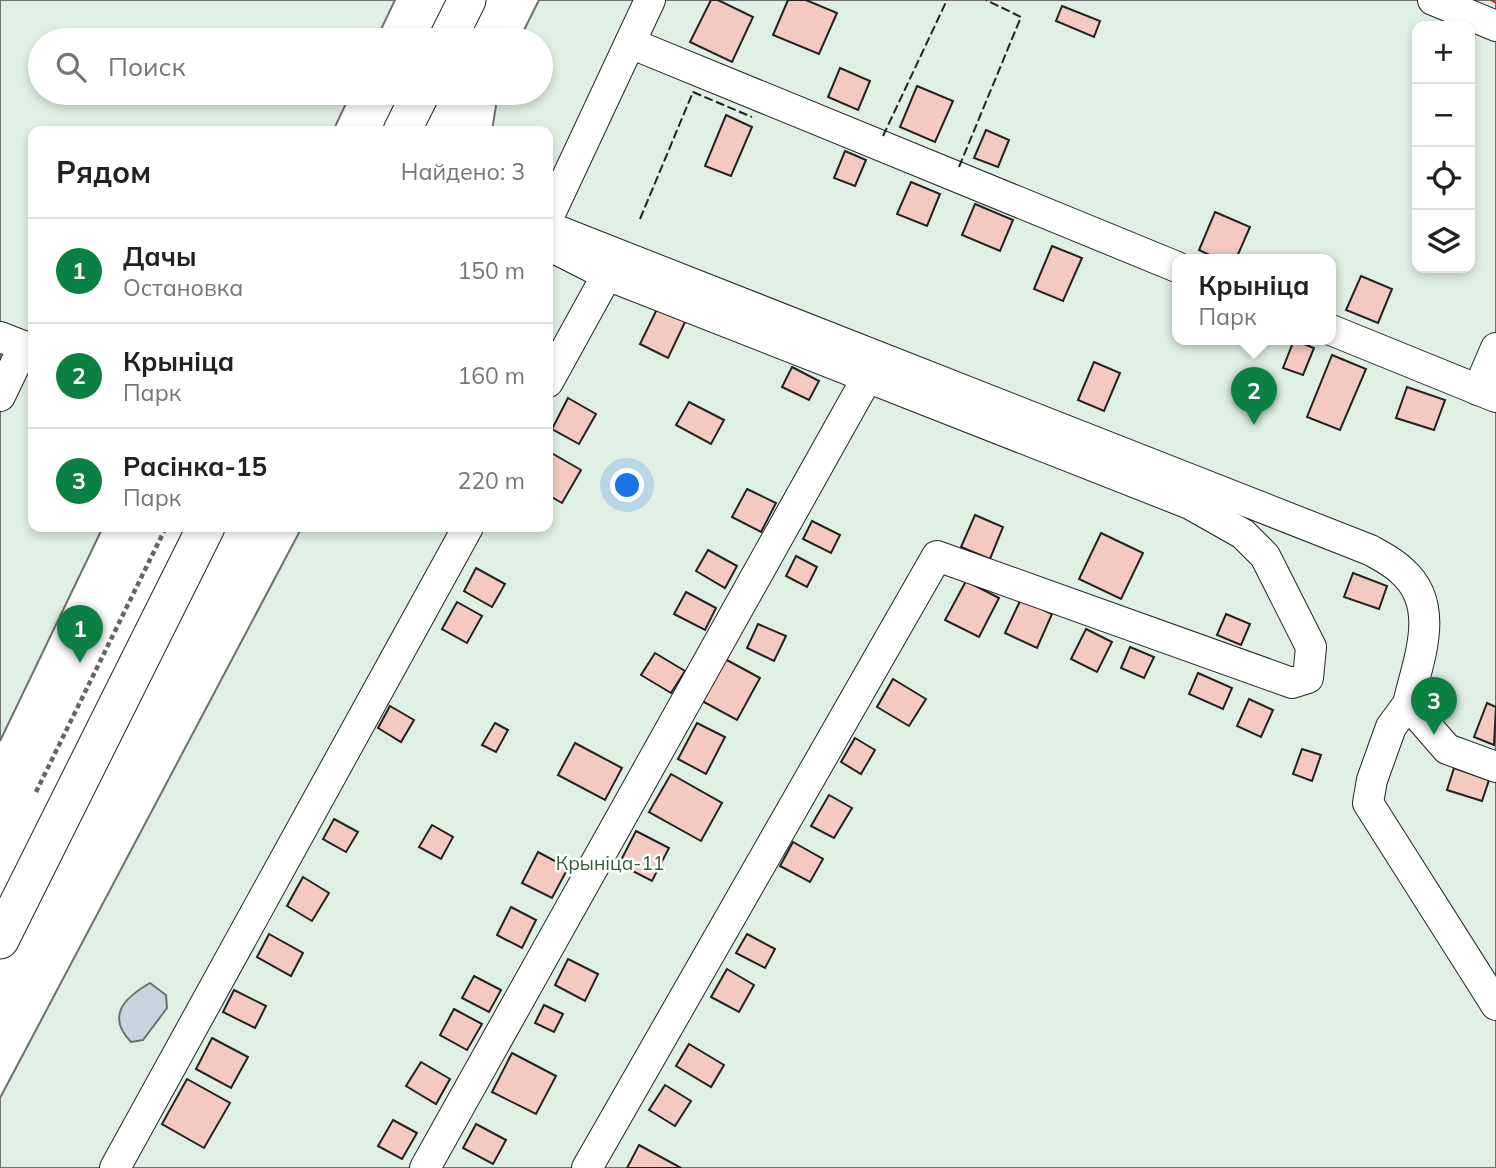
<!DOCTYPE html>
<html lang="ru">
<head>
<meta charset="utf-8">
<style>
	:root { --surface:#fff; --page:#f2f2f2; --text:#202124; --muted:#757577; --line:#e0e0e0; --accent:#0b8043 }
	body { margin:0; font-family:Mulish,sans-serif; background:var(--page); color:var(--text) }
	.controls { position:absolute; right:21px; top:21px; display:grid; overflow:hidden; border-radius:14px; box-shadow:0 4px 10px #0003 }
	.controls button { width:63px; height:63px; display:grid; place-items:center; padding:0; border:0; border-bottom:2px solid var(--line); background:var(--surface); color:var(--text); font:35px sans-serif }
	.you { position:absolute; left:628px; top:486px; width:24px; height:24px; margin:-18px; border:5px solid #fff; border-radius:50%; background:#1a73e8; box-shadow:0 0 0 10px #1a73e833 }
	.badge { display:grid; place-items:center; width:46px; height:46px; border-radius:50%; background:var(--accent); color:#fff; font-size:23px; font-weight:700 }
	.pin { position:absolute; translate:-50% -58px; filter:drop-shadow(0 2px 4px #0008) }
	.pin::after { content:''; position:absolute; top:37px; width:24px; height:21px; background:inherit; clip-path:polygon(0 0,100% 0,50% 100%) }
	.popup { position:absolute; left:1172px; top:254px; width:164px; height:91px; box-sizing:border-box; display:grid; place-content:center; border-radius:14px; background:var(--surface); filter:drop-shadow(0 2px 5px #0005); font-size:23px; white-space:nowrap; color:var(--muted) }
	.popup b { font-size:26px; color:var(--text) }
	.popup::after { content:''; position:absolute; left:50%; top:100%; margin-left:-14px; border:14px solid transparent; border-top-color:var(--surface) }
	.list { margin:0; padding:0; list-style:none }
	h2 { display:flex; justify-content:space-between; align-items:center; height:91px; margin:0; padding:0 28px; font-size:30px }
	h2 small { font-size:23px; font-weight:400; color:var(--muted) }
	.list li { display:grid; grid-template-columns:46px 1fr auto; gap:21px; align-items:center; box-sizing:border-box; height:105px; padding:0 28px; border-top:2px solid var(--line) }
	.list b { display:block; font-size:26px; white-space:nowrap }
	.list p { margin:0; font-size:23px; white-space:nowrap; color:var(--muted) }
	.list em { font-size:23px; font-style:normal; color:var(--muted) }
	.icon { flex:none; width:38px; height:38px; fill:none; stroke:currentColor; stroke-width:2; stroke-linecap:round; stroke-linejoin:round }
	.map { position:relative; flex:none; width:1496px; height:1168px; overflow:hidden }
	.search { position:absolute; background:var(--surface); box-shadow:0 4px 10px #0003; left:28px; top:28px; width:525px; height:77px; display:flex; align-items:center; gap:18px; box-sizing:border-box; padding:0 24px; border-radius:38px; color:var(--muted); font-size:26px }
	.panel { position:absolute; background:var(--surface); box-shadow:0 4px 10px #0003; left:28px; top:126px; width:525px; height:406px; border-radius:14px }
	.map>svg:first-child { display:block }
	.green { fill:#e0efe3; stroke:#6f6f6f; stroke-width:2; fill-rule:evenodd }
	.water { fill:#c7d3dd; stroke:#6f6f6f; stroke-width:2 }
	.building { fill:#f3c9c0; stroke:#222; stroke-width:2 }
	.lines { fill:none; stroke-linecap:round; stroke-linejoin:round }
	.minor-casing { stroke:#222; stroke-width:32 }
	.major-casing { stroke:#222; stroke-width:39 }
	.path { stroke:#646464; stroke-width:4.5; stroke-dasharray:5 3.5; stroke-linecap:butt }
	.minor { stroke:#fff; stroke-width:30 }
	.major { stroke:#fff; stroke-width:37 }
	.fence { stroke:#222; stroke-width:2; stroke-dasharray:9 3.5; stroke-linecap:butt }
	.power { stroke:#c62828; stroke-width:2; stroke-dasharray:24 5 3.5 5; stroke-linecap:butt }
	.labels { text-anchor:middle; stroke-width:5; stroke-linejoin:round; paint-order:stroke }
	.park-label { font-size:19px; fill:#2f5e38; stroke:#fff }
</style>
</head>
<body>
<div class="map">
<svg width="1496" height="1168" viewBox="0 0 1496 1168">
	<rect width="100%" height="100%" fill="#fff"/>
	<g class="green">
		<path d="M0,0H395L376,40H40V93H351L333,131H33V527H103L0,741Z"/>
		<path d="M539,0H1496V1168H0V1098L302,527H548V131H492L498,93H541V40H519ZM1417,26H1470V268H1417ZM1177,259H1331V339H1177Z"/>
	</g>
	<path class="water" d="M150,983L166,995L167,1008L143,1040L131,1042C106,1016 124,998 150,983Z"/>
	<g class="building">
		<path d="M711,0H718L753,17L732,62L690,42Z"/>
		<path d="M788,0H806L837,13L819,54L773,35Z"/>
		<path d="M1062,6L1100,21L1094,37L1056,21Z"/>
		<path d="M840,68L870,81L858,110L828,97Z"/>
		<path d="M917,86L953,101L935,142L900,127Z"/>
		<path d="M726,115L752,127L731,176L705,166Z"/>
		<path d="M986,130L1009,140L998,167L974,158Z"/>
		<path d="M845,151L866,160L855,186L834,178Z"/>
		<path d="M911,182L940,194L927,226L897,214Z"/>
		<path d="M975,204L1013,220L1000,251L962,235Z"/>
		<path d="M1215,212L1250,227L1236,259H1218L1199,250Z"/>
		<path d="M1052,246L1082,258L1063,301L1034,289Z"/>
		<path d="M1361,276L1392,289L1378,323L1346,310Z"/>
		<path d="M658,307L686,320L668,358L640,344Z"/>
		<path d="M1294,340L1314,348L1303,375L1283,368Z"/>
		<path d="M1332,355L1366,369L1340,430L1307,417Z"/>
		<path d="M1094,362L1120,373L1104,411L1078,400Z"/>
		<path d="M792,367L819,381L809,400L782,387Z"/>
		<path d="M1407,387L1445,400L1434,430L1396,418Z"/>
		<path d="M568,398L596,414L579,444L552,429Z"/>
		<path d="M689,402L724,420L711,444L676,425Z"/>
		<path d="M548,451L581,470L562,503L548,495Z"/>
		<path d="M747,489L776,503L761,532L732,517Z"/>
		<path d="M975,515L1003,527L990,559L961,547Z"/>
		<path d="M812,521L840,535L831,553L803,539Z"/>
		<path d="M1101,533L1143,553L1121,599L1079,579Z"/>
		<path d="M708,550L737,566L725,588L696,571Z"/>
		<path d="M796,556L817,567L807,587L786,576Z"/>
		<path d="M476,568L505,584L492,607L464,591Z"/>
		<path d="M1353,573L1387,586L1379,609L1344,597Z"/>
		<path d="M966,581L999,598L979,637L945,620Z"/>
		<path d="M686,592L716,608L705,630L674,614Z"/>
		<path d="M1021,599L1052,614L1037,648L1005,633Z"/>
		<path d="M457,602L482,616L467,643L442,629Z"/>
		<path d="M1226,614L1250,624L1241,645L1217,635Z"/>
		<path d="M758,624L786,636L774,661L747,648Z"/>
		<path d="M1086,629L1112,642L1097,672L1071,659Z"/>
		<path d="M1130,647L1154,657L1144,678L1121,668Z"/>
		<path d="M655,653L685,671L671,693L641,675Z"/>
		<path d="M725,659L760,678L737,720L702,701Z"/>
		<path d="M1198,673L1232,688L1223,709L1189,694Z"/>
		<path d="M893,679L926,699L909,726L877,707Z"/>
		<path d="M1249,699L1273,710L1261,737L1237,726Z"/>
		<path d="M1487,703L1496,707L1494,745L1474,737Z"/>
		<path d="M390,706L414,720L401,742L378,728Z"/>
		<path d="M495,723L508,730L496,752L482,745Z"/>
		<path d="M697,723L725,737L706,774L678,759Z"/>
		<path d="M855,738L875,750L861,774L841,762Z"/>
		<path d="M575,743L622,768L605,800L558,775Z"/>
		<path d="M1302,749L1321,755L1312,781L1293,774Z"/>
		<path d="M1454,768L1489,780L1482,801L1447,790Z"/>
		<path d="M671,774L722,803L701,841L649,812Z"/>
		<path d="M829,795L852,808L834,838L811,826Z"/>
		<path d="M334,819L358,832L346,852L323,839Z"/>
		<path d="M432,825L453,837L441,859L419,847Z"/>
		<path d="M636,831L669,848L652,881L619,864Z"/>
		<path d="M793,842L823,859L810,882L780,866Z"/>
		<path d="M538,852L568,868L552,898L522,883Z"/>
		<path d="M303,877L329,893L312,921L287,906Z"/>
		<path d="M511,907L536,920L522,948L497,935Z"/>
		<path d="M269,934L303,953L291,976L257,957Z"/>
		<path d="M747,934L775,949L765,968L736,953Z"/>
		<path d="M568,959L598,974L585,1001L555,985Z"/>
		<path d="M727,969L754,985L739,1012L711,997Z"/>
		<path d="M474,976L501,990L489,1012L462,998Z"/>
		<path d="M234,990L266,1006L255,1028L223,1012Z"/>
		<path d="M544,1005L563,1014L554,1032L535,1023Z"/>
		<path d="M454,1009L482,1024L467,1050L440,1035Z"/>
		<path d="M212,1038L248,1057L231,1088L196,1069Z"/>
		<path d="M689,1044L724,1065L711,1087L676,1066Z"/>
		<path d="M512,1053L556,1076L536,1114L492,1092Z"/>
		<path d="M421,1062L450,1079L436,1104L406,1086Z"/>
		<path d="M187,1079L230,1103L204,1148L162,1124Z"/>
		<path d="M665,1085L691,1101L675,1126L649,1110Z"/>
		<path d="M393,1120L417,1133L402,1159L378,1146Z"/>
		<path d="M476,1124L506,1140L493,1164L463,1148Z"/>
		<path d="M639,1145L681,1168H627Z"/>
	</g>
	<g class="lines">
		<defs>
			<g id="minor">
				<path d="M1433,0L1496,26"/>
				<path d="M630,43L1177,267"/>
				<path d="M548,218L650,0"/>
				<path d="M561,232L1370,550C1381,556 1393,562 1402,571C1442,606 1418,660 1408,704L1447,749L1496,767"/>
				<path d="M548,245L607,275L1190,504L1243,534L1265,556L1311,647L1308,678L1292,683L937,556L587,1168"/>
				<path d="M1331,330L1496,397"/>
				<path d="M0,337L33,350"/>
				<path d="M548,382L607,275"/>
				<path d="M1478,390L1496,348"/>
				<path d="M0,396L24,346"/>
				<path d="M1408,704L1391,727L1372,780L1368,803L1496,1005"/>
				<path d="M115,1168L468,527"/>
				<path d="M425,1168L867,378"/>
			</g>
			<g id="major">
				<path d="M447,40L467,0"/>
				<path d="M402,131L421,93"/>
				<path d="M0,940L206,527"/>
			</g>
		</defs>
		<use href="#minor" class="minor-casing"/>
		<use href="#major" class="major-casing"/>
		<path class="path" d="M36,792L166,527"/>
		<use href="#minor" class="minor"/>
		<use href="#major" class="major"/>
		<g class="fence">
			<path d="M883,136L947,0"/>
			<path d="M959,167L1021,17L986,0"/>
			<path d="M640,219L693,92L752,117"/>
		</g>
		<path class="power" d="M1491,0L1496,3"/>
	</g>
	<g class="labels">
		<g class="park-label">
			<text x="610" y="870">Крыніца-11</text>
		</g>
	</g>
</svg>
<div class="controls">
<button>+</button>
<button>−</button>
<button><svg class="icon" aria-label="locate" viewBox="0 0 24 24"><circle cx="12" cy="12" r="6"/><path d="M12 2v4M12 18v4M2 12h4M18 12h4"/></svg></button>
<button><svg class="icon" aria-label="layers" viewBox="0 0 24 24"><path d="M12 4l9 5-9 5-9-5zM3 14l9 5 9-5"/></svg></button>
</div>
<div class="you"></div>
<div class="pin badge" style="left:80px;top:663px">1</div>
<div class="pin badge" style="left:1254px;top:425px">2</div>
<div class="popup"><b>Крыніца</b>Парк</div>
<div class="pin badge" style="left:1434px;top:735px">3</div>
<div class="search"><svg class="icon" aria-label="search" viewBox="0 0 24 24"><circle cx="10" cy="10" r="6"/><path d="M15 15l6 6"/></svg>Поиск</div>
<section class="panel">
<h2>Рядом<small>Найдено: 3</small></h2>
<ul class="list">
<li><span class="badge">1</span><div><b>Дачы</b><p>Остановка</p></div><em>150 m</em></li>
<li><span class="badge">2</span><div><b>Крыніца</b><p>Парк</p></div><em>160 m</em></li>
<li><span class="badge">3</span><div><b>Расінка-15</b><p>Парк</p></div><em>220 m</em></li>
</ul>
</section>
</div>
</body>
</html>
